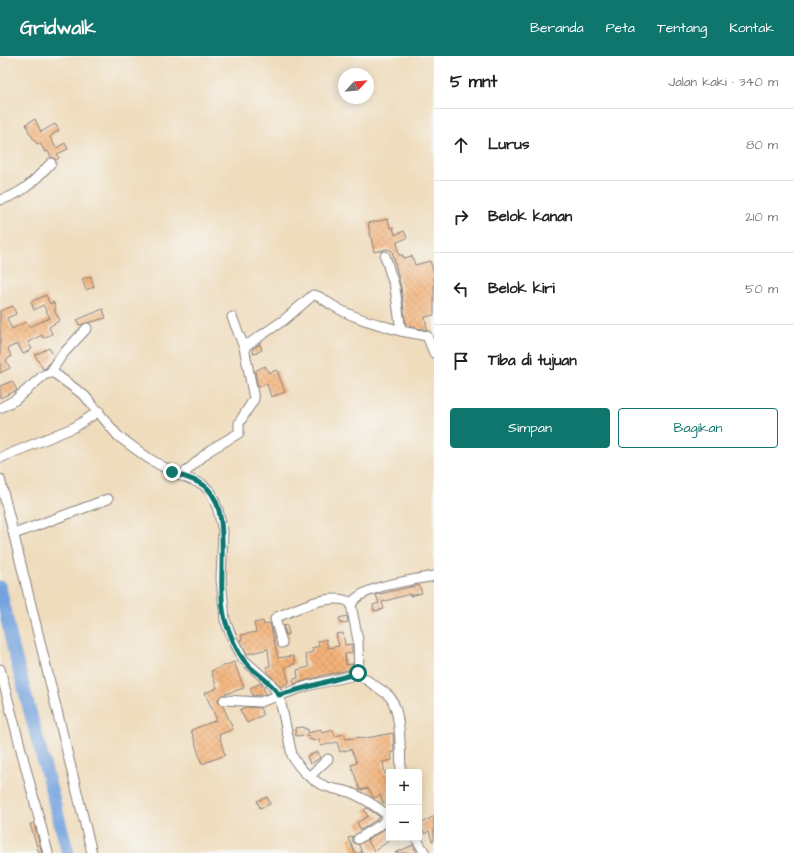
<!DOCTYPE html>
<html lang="id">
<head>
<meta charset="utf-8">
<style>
	:root { --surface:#fff; --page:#f2f2f2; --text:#202124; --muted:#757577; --line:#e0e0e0; --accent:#0f766e }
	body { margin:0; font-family:"Architects Daughter",sans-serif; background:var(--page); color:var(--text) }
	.controls { position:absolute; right:12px; bottom:12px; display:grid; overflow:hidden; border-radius:4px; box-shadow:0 2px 10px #0003 }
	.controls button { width:36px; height:36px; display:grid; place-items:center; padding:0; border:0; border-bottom:1px solid var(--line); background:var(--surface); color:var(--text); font:20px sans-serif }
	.compass { position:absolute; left:338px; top:12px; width:36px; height:36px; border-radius:50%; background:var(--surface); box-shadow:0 2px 10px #0003; rotate:64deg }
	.stop { position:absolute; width:12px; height:12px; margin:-9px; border:3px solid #0f766e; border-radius:50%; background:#fff }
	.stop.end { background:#0f766e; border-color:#fff; box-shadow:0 1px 4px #0008 }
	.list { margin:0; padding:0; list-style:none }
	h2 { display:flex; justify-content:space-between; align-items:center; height:52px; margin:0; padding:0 16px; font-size:17px }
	h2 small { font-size:13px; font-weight:400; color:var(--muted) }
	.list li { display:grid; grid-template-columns:26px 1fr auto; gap:12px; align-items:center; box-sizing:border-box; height:72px; padding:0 16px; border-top:1px solid var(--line) }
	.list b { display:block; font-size:15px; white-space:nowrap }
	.list em { font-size:13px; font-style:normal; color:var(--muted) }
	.actions { display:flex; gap:8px; padding:12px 16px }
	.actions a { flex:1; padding:9px 0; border:1px solid var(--accent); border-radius:4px; text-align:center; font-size:14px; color:var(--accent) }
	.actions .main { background:var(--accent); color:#fff }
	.icon { flex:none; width:22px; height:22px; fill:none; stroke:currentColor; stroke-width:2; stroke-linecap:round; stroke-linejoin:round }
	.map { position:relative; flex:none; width:434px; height:797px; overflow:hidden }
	header { display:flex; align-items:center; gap:24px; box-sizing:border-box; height:56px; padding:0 20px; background:var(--accent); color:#fff }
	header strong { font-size:19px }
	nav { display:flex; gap:22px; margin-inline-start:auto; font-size:14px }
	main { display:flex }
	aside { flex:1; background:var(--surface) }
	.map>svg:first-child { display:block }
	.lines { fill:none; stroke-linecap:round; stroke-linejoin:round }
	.river { stroke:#74a3de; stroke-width:13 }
	.building { fill:url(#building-cross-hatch) }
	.minor-casing { stroke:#887f7c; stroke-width:11 }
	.minor { stroke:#fff; stroke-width:9 }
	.route { stroke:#0f766e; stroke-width:5 }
</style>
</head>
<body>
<header>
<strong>Gridwalk</strong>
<nav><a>Beranda</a><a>Peta</a><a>Tentang</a><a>Kontak</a></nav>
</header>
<main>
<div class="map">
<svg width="434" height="797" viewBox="0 0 434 797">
	<defs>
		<pattern id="building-cross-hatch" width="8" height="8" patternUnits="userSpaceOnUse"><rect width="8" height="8" fill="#f4b278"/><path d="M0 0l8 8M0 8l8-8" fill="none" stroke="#d19969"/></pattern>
	</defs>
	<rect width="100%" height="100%" fill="#f6f6f2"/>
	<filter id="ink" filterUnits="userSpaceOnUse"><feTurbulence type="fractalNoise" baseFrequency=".025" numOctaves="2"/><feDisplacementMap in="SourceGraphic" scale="8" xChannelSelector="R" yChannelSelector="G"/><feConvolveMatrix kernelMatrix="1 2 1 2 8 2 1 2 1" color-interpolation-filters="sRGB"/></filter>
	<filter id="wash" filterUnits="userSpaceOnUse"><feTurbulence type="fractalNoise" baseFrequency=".012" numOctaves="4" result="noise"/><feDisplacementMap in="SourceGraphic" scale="16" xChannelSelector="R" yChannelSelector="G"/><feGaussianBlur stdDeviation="0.9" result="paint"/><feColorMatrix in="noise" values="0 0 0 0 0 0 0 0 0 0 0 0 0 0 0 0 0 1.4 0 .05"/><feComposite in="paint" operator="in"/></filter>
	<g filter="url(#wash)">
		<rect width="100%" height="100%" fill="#efdcbc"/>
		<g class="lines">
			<path class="river" d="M0,531L13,592L68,797"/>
		</g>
		<g id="blocks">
			<g class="building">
				<path d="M35,63L41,76L55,68L59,74L50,81L56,92L65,87L68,93L57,98L59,102L56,104L51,101L48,95L45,96L40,87L37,88L29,76L26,68Z"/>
				<path d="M388,163L390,172L393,171L395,179L404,175L407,182L397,186L399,199H403V202L412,200L415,209L430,205L434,217V259L425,261L427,274L406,270L401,231L392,195L387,193L374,196L368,167Z"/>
				<path d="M91,220L94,231L86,234L82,223Z"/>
				<path d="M46,239L50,248L53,246L56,253L54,254L60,264L49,271L52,278L43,282L42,279L28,286L32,293L23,298L18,288L8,292L11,301L6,304L10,312L0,317V255L13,250L16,258L7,262L12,273L26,266L29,271L50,262L43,249L34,254L31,246Z"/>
				<path d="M103,253L106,262L79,269L77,264Z"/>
				<path d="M260,288L262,294L254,298L252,293Z"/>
				<path d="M49,292L54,300L46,312L43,313L35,299Z"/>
				<path d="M265,310L269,317L277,314L285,336L271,341L267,328L258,331L255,315Z"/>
				<path d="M12,325L17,334L0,342V330Z"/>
				<path d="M419,529L422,537L410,540V538L382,546L384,553L374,555L373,549L379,547L376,539Z"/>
				<path d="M347,560L348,566L341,568L339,562Z"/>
				<path d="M263,565L264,569L270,567L278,602L293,600L295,608L285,611L289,626L281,631L269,618L266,611L270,610L268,593L247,598L240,584L242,583L241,579L256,576L254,567Z"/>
				<path d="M287,569L289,578L286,579L283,570Z"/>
				<path d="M343,577L345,589L352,588V597L345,598L346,609L353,608V613L325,619L294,628L293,623L298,622L297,614L309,611L305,598L313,596L312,592L319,590L318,585L326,583L328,592L339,590L336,578Z"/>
				<path d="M234,606L244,632L222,639L218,643L219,647L223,650L233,673L219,679L225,699L202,708L191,674L217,664L205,637L217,632L211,615Z"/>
				<path d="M261,627L266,638L253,640L250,632Z"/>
				<path d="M246,651L260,652L263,659L247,667L240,654Z"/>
				<path d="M304,671V673H308V677L321,673L322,677L333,674L335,680L344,678L346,683L361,681V683L393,677L394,696H391L392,704L383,706L385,718L389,717V742L384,748L380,739L374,742L368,732L360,734L351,709L357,707L351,693L340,696L337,686L321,690L319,683L313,685L312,683L310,684L308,679L296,680L295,672Z"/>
				<path d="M318,696L320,702L310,708L307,700Z"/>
				<path d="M267,741L270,748L260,752L257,745Z"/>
				<path d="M367,752L380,761L361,774L357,767L368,760L364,754Z"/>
				<path d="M434,760V785H432L429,775L425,778L419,769Z"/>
				<path d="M34,767L42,797H39L30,768Z"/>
				<path d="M389,770V785L374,795L367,784Z"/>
				<path d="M353,780V786L359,789L362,797H355L348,782Z"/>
				<path d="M413,789L417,797H395Z"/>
			</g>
		</g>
	</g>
	<g filter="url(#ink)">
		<use href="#blocks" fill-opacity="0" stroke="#887f7c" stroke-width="1"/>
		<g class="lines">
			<defs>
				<g id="minor">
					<path d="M0,144C23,138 35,124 51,107"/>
					<path d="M385,200L395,232L401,275L427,280L434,297"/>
					<path d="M232,261L244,291"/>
					<path d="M50,317L62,299L87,272"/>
					<path d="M0,352L15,344L44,319L50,317H54L85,340L118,380L148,402L172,416L202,428L211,436L218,454L223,475L221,523L225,564L232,582L243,603L271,628L279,639L292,699C299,714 315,728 331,732C337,734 343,734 349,736C363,741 377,751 389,760L382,768L358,783"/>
					<path d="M0,402L75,371L99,355"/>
					<path d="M181,420L210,394L239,377V367L254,343L244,291L284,264L313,239C320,239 326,246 332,249C352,262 378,268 401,275"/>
					<path d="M0,423L92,797"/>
					<path d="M14,478L108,443"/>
					<path d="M282,587L275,563L277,561C297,553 331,535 352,547"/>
					<path d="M0,613L48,797"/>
					<path d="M224,644L260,646L307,630L359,618"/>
					<path d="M401,716C400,698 402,654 389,640C380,632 368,626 359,618L358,584L351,549C359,530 415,524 434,520"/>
					<path d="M310,720L328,703"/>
					<path d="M416,782L425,797"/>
				</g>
			</defs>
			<use href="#minor" class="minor-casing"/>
			<use href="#minor" class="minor"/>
		</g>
	</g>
	<g class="lines" filter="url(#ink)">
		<path class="route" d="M172,416C183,421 200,424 208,433C234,459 214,531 226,567C232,583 238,600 251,612C261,621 272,627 279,639L358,617"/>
	</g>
</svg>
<div class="controls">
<button>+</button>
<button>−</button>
</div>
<svg class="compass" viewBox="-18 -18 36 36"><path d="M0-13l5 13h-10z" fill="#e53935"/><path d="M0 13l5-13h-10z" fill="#757577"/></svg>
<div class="stop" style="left:358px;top:617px"></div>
<div class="stop end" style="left:172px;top:416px"></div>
</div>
<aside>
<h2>5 mnt<small>Jalan kaki · 340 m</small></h2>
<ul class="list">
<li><svg class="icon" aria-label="ahead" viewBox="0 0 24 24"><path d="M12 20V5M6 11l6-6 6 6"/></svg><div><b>Lurus</b></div><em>80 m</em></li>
<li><svg class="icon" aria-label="right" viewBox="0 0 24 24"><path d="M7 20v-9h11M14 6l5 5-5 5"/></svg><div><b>Belok kanan</b></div><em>210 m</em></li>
<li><svg class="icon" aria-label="left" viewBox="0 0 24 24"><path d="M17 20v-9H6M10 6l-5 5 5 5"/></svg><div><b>Belok kiri</b></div><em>50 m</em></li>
<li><svg class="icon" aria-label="arrive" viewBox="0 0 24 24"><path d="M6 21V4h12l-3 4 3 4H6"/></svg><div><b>Tiba di tujuan</b></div></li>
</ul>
<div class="actions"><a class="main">Simpan</a><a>Bagikan</a></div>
</aside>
</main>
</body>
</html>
